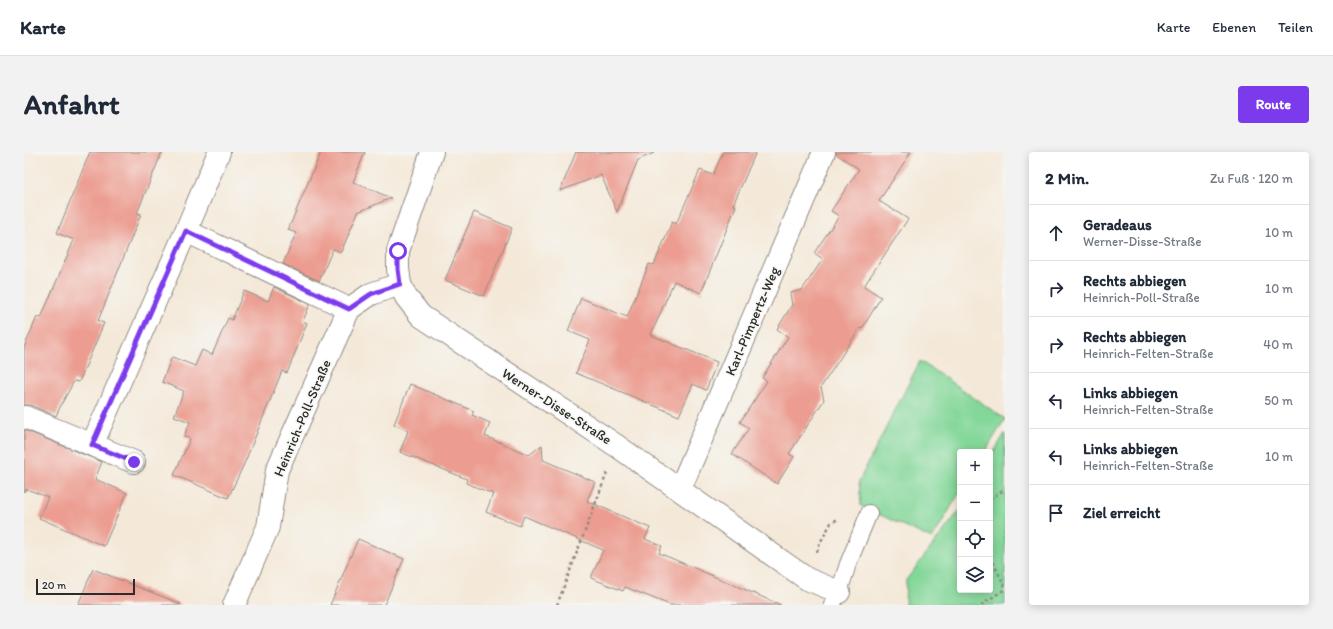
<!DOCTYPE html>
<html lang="de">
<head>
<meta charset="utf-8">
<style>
	:root { --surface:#fff; --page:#f2f2f3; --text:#1f2937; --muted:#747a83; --line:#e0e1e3; --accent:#7c3aed }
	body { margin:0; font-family:Itim,sans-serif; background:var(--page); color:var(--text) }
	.controls { position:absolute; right:12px; bottom:12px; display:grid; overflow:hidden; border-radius:4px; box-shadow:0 2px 10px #0003 }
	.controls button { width:36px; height:36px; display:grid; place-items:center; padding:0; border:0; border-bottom:1px solid var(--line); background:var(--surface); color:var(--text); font:20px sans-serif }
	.scale { position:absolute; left:12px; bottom:10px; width:99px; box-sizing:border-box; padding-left:4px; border:2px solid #2b2b2b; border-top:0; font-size:11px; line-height:14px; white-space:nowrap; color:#2b2b2b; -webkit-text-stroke:3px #f6f6f2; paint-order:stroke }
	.stop { position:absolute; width:12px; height:12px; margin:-9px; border:3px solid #7c3aed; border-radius:50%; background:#fff }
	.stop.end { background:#7c3aed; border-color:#fff; box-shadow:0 1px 4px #0008 }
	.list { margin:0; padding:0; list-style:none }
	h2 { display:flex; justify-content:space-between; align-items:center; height:52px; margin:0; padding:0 16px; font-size:17px }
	h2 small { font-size:13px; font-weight:400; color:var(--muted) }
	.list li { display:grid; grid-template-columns:26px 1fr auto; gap:12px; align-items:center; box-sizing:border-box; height:56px; padding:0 16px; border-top:1px solid var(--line) }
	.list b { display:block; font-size:15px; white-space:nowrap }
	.list p { margin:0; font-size:13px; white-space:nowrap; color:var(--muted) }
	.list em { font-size:13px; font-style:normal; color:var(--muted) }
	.icon { flex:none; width:22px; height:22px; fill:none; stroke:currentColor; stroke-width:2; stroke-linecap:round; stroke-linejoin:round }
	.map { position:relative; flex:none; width:981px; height:453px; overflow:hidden; border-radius:4px }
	header { display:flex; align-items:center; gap:24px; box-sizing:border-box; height:56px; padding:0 20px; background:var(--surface); border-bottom:1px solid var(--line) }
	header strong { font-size:19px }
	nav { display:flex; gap:22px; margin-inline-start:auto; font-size:14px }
	.intro { display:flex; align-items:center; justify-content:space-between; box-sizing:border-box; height:96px; padding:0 24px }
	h1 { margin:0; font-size:28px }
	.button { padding:10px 18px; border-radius:4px; background:var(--accent); color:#fff; font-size:14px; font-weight:700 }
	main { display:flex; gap:24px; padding:0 24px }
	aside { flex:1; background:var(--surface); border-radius:4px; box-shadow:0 2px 10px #0003 }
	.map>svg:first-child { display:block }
	.green { fill:#83d799; stroke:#578162 }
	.building { fill:#ec9c90 }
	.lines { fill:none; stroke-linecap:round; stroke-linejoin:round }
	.service-casing { stroke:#908a82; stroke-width:18 }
	.minor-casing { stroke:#908a82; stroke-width:24 }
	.path { stroke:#908a82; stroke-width:2.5; stroke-dasharray:3 3; stroke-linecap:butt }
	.service { stroke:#fff; stroke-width:16 }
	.minor { stroke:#fff; stroke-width:22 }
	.route { stroke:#7c3aed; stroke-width:5 }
	.labels { text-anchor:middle; stroke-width:3.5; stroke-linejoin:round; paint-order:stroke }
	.street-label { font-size:14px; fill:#2b2b2b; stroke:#f6f6f2 }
</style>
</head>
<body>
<header>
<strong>Karte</strong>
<nav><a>Karte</a><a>Ebenen</a><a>Teilen</a></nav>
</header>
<div class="intro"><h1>Anfahrt</h1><a class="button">Route</a></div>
<main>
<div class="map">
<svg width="981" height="453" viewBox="0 0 981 453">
	<rect width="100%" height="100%" fill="#f6f6f2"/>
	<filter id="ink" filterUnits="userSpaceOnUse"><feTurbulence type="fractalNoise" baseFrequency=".025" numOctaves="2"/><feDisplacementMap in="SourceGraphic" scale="8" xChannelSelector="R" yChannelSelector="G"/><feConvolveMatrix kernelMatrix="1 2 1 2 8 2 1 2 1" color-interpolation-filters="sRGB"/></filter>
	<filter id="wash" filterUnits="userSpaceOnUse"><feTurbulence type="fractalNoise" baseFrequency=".012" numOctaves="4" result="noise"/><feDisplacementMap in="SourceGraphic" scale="16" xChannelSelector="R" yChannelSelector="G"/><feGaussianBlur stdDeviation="0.9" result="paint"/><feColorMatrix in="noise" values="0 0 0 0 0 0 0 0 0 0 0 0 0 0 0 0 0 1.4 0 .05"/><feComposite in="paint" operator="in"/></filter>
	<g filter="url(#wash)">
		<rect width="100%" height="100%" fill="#f4e9d9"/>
		<g class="green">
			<path d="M896,209L981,267L961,300H936V340L908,387L837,354L835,329Z"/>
			<path d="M981,281V453H881L882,428L936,358V438H966V307Z"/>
		</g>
		<g id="blocks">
			<g class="building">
				<path d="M66,0H138L113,61L117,62L74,169L80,171L55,230L50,229L37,253L32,264L6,253H0V196L13,165L17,166L50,88L33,81Z"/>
				<path d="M297,0H341L329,30L367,46L334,60L317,100L309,97L295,129L259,112L272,81L264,78Z"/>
				<path d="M552,0H630V1L614,8L593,60L577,23L536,39Z"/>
				<path d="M699,0H732L709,53L712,54L677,141L650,129L627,183L693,210L682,238L669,232L655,264L552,221L566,188L544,179L557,146L603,165L625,112L630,113L648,70L652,72L676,18L689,23Z"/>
				<path d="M812,0H887L855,49L884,67L840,134L857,145L838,177L836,176L797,235L800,248L765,302L770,305L753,332L708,302L725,276L716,270L743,229L738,226L764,185L753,177L768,153L766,141L778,138L799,107L790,101L815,64L807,59L835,17L812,2Z"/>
				<path d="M450,60L488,76L460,144L421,128Z"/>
				<path d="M250,135L286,152L279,169L283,171L263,221L258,219L221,310L204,346L150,323L166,287L160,284L166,270L150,264L160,239L138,230L148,205L171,214L178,198L188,203L204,166L208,168L220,139L244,149Z"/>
				<path d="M386,232L450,259L448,263L466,271L461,284L505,303L518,293L519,308L571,330L563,349L626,376L621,387L638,394L635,401L757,453H646L601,435L599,439L567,426L579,398L500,364L496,374L462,360L469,342L442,331L443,327L376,300L384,279L370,272Z"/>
				<path d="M0,278L78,310L71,327L103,341L80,394L15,366L24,345L2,337L0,340Z"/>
				<path d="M334,387L380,407L360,453H306Z"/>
				<path d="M69,417L157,452L156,453H54Z"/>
			</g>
		</g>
	</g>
	<g filter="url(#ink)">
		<use href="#blocks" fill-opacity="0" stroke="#908a82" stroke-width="1"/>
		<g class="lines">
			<defs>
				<path id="service" d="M808,453L815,440L824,412L845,361"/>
				<g id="minor">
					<path d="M408,0L374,99V117L376,132L382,145L397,164L593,294L783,427L815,440"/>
					<path d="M162,79L325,157"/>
					<path d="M1,265L110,310"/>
					<path d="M68,293L162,79L195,0"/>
					<path d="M656,337L800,0"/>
					<path d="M210,453L244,375L253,318L325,157L347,142L376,132"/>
				</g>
			</defs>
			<use href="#service" class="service-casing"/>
			<use href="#minor" class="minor-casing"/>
			<g class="path">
				<path d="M966,347L981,337"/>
				<path d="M793,400L796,391L807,371L814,367"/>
				<path d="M966,405L981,434"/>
				<path d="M533,453L583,321"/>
				<path d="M957,453L981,437"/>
			</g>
			<use href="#service" class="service"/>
			<use href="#minor" class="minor"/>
		</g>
	</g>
	<g class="lines" filter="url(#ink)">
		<path class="route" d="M110,310L68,293L162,79L325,157L347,142L376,132L374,117V99"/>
	</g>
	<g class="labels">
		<g class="street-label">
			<text transform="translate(728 169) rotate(-67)" y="5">Karl-Pimpertz-Weg</text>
			<text transform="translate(533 254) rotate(33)" y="5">Werner-Disse-Straße</text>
			<text transform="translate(278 266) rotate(-67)" y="5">Heinrich-Poll-Straße</text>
		</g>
	</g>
</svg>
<div class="controls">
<button>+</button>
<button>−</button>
<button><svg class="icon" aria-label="locate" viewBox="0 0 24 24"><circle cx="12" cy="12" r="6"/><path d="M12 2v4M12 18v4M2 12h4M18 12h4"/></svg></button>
<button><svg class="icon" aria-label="layers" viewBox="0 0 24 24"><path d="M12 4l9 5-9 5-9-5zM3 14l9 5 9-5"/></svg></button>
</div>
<div class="scale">20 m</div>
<div class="stop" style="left:374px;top:99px"></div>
<div class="stop end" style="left:110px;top:310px"></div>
</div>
<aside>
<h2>2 Min.<small>Zu Fuß · 120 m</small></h2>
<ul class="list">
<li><svg class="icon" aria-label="ahead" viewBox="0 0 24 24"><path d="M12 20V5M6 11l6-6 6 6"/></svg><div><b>Geradeaus</b><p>Werner-Disse-Straße</p></div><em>10 m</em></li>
<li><svg class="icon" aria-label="right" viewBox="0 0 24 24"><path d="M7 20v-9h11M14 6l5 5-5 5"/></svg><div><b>Rechts abbiegen</b><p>Heinrich-Poll-Straße</p></div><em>10 m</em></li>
<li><svg class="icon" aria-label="right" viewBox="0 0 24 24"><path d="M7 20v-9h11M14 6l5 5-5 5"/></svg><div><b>Rechts abbiegen</b><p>Heinrich-Felten-Straße</p></div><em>40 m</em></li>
<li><svg class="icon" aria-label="left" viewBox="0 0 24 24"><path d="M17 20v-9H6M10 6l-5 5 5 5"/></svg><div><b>Links abbiegen</b><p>Heinrich-Felten-Straße</p></div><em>50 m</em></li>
<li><svg class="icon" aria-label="left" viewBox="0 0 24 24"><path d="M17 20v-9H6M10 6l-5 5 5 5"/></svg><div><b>Links abbiegen</b><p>Heinrich-Felten-Straße</p></div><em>10 m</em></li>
<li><svg class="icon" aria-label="arrive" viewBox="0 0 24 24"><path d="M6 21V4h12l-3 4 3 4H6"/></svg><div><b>Ziel erreicht</b></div></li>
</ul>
</aside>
</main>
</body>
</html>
